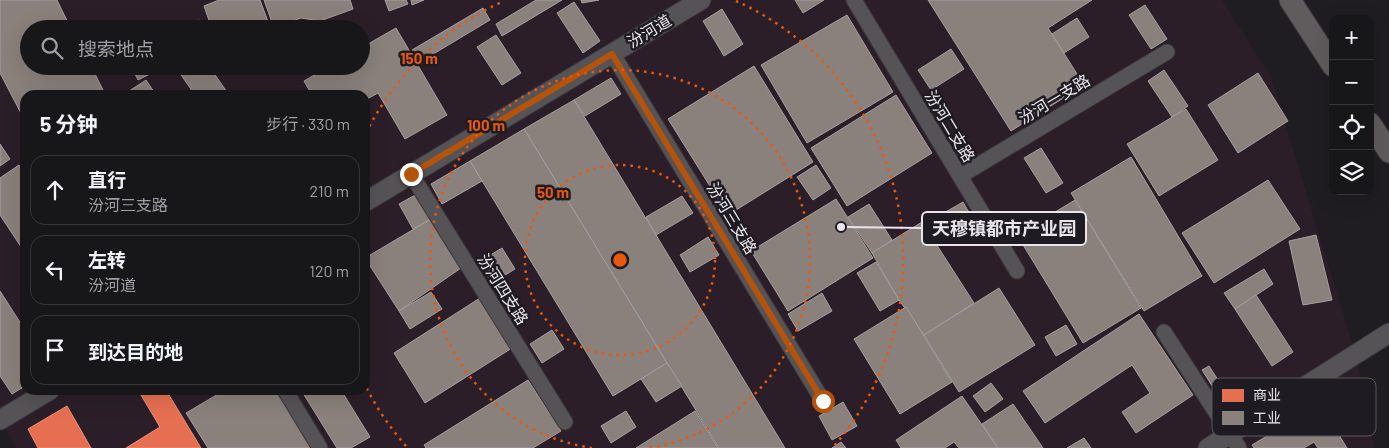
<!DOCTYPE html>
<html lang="zh">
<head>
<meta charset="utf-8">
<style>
	:root { --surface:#171619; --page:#242326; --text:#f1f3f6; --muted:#9e9fa2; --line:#363538 }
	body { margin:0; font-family:Barlow,"Noto Sans SC",sans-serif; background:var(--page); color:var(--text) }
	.controls { position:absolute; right:15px; top:15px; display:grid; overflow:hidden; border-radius:10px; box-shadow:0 5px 20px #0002 }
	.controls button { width:45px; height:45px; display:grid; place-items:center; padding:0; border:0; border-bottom:1px solid var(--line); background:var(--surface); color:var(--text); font:25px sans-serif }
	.stop { position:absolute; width:15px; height:15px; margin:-11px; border:4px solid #b45309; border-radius:50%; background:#fff }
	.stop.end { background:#b45309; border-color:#fff; box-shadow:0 1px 5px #0008 }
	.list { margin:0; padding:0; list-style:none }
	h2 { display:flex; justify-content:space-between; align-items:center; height:65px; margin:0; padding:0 20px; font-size:21px }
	h2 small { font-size:16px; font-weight:400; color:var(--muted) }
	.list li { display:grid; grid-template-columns:32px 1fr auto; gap:15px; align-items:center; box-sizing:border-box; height:70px; margin:0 10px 10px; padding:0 10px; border:1px solid var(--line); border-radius:15px }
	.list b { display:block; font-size:19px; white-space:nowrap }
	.list p { margin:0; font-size:16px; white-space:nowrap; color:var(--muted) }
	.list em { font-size:16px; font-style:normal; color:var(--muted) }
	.icon { flex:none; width:28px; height:28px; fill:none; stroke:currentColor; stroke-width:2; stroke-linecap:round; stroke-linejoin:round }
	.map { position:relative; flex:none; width:1389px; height:448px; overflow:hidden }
	.search { position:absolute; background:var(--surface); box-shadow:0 5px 20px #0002; left:20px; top:20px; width:350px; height:55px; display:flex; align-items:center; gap:12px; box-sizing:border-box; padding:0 18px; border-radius:28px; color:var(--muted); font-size:19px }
	.panel { position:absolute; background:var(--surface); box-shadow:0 5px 20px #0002; left:20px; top:90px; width:350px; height:305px; border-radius:15px }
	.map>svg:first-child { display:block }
	.industrial { fill:#2b1e28; fill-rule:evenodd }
	.shops { fill:#e76f51; stroke:#e8937f }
	.industry { fill:#8a817c; stroke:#a69f9d }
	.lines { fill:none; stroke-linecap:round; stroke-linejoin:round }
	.minor-casing { stroke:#3a373b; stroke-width:17 }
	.tertiary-casing { stroke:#3a373b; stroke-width:21 }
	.secondary-casing { stroke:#3a373b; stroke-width:23 }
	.minor { stroke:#555356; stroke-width:15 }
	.tertiary { stroke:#555356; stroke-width:19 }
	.secondary { stroke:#605c5d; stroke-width:21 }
	.route { stroke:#b45309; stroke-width:6 }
	.ring { fill:none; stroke:#e8590c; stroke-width:2.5; stroke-dasharray:2.5 5 }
	.labels { text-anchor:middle; stroke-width:5; stroke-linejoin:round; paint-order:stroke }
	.street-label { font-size:16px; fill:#e9e6eb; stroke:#1f1b23 }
	.key { fill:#1f1b23; stroke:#5c585f; stroke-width:1 }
	.key-label { font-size:14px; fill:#e9e6eb }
	.centre { fill:#e8590c; stroke:#1f1b23; stroke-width:2.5 }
	.ring-label { font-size:15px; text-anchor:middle; font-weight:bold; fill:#e8590c; stroke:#1f1b23; stroke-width:5; stroke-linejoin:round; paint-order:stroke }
	.leader { fill:none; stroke:#e9e6eb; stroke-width:2 }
	.callout-dot { fill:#e9e6eb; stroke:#1f1b23; stroke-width:2 }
	.callout { fill:#1f1b23; stroke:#e9e6eb; stroke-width:2 }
	.callout-label { font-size:18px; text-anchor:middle; font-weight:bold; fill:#e9e6eb }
</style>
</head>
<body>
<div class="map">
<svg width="1389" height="448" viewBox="0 0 1389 448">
	<rect width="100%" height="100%" fill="#1f1d21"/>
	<path class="industrial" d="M0,0H1222L1271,77L1357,359L1374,448H17L0,422ZM29,29H361V66H29ZM25,95H365V390H25Z"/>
	<g class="shops">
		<path d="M138,390H166L201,448H126L160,427Z"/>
		<path d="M67,406L91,448H38L28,429Z"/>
	</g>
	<g class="industry">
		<path d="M0,0H57L71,29H29V66H91L104,92L99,95H25V121L0,73Z"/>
		<path d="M219,0H260L270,27L212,29L204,6Z"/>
		<path d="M264,0H350L353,9L320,21L301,18L274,28Z"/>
		<path d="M385,0H406L408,4L389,11Z"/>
		<path d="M411,0H424L412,5Z"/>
		<path d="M536,0H562L502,36L496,24Z"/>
		<path d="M581,0H599L582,3Z"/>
		<path d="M795,0H824L803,13Z"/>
		<path d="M928,0H1092L1048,28L1084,85L1011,131Z"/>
		<path d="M574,2L600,41L583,53L557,13Z"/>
		<path d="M1145,5L1167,39L1151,49L1129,15Z"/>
		<path d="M483,8L490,20L420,62L412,50Z"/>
		<path d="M722,9L743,44L724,56L703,21Z"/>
		<path d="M847,15L893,92L807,143L761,65Z"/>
		<path d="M1077,18L1089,37L1064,53L1052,34Z"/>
		<path d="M199,20L203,29H180Z"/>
		<path d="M396,28L447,115L405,139L378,93L365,100V95H312L304,81L330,66H361V48Z"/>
		<path d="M496,35L521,73L502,85L477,47Z"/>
		<path d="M951,49L964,69L931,90L918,70Z"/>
		<path d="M131,66H166L138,80Z"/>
		<path d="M187,66H209L229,95H195L179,72Z"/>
		<path d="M754,66L813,162L728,215L668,119Z"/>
		<path d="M1164,70L1188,106L1172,117L1148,81Z"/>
		<path d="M1258,73L1288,121L1238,153L1208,105Z"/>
		<path d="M611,78L621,94L585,116L574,100Z"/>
		<path d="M146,80L156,95H123Z"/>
		<path d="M896,95L932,153L847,206L811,148Z"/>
		<path d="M574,100L656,235L785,448H719L524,129Z"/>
		<path d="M1186,109L1218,160L1159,196L1127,144Z"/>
		<path d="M524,129L667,363L613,396L470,161Z"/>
		<path d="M0,144L10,159L0,166Z"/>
		<path d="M1041,148L1063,183L1046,193L1024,158Z"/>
		<path d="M1131,157L1202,276L1144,311L1071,193Z"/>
		<path d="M470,161L482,181L442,204L431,184Z"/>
		<path d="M19,165L25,174V253L0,215V178Z"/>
		<path d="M816,165L831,188L813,200L797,177Z"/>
		<path d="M1268,180L1300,229L1214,283L1182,233Z"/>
		<path d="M417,194L431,219L413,229L399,204Z"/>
		<path d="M682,196L693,213L656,235L646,217Z"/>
		<path d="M836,199L873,258L788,311L751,251Z"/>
		<path d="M1075,200L1141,308L1083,343L1017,235Z"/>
		<path d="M963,202L974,221L953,233L942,214Z"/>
		<path d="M869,204L892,240L872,253L848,217Z"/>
		<path d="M431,219L461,268L399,311L365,258Z"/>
		<path d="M922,222L974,303L924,335L899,300L872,253Z"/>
		<path d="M1316,235L1332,300L1303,305L1289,241Z"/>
		<path d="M708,237L719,255L690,272L680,255Z"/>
		<path d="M502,248L515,269L492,283L479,262Z"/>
		<path d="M876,262L899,300L880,311L857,273Z"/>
		<path d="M1264,269L1273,284L1235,309L1224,293Z"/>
		<path d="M999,288L1035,345L959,392L924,335Z"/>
		<path d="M0,291L25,330V386L12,394L0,376Z"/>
		<path d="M431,292L442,309L410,329L399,311Z"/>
		<path d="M822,293L832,311L798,331L788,314Z"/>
		<path d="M1256,295L1293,352L1272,366L1235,309Z"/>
		<path d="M480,298L512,348L425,403L394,353Z"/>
		<path d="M906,307L952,382L900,414L854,339Z"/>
		<path d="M1139,314L1193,395L1136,433L1122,412L1150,393L1132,365L1045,423L1023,391Z"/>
		<path d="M1066,325L1077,344L1056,356L1045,337Z"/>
		<path d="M552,330L564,349L542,363L530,344Z"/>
		<path d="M667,363L682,386L656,402L641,379Z"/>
		<path d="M1209,366L1233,403L1246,395L1251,402L1230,414L1202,370Z"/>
		<path d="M528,380L561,431L533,448H426L424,445Z"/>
		<path d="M991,383L1003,399L985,412L973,396Z"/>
		<path d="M225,390H276L311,448H208L186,413Z"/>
		<path d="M301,390H341L370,437L351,448H337Z"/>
		<path d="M962,396L998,448H959L954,442L945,448H901L896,440Z"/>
		<path d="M843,402L857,426L832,440L819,416Z"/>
		<path d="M1013,404L1043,448H998L982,424Z"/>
		<path d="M1320,404L1347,448H1318L1314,442L1304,448H1254L1252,445Z"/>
		<path d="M626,411L636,427L611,443L601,426Z"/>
		<path d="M695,411L718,448H636Z"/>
		<path d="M1084,438L1091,448H1067Z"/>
		<path d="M841,442L846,448H832Z"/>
	</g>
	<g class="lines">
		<defs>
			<g id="minor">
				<path d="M854,0L1017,271"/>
				<path d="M612,53L823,401"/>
				<path d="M411,174L565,422"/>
				<path d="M960,176L1167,52"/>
				<path d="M1164,332L1239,448"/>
				<path d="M285,390L320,448"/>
			</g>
			<g id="tertiary">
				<path d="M365,202L701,0"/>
				<path d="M0,420L50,390"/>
				<path d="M1208,448L1389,333"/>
			</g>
			<g id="secondary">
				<path d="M1290,0L1333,66"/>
				<path d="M1370,123L1389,152"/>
			</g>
		</defs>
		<use href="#minor" class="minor-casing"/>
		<use href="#tertiary" class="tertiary-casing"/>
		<use href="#secondary" class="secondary-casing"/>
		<use href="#minor" class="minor"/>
		<use href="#tertiary" class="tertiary"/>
		<use href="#secondary" class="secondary"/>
	</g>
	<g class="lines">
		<path class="route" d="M411,174L612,54L823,401"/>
	</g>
	<g class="ring">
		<circle cx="620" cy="260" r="95"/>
		<path d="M592 448A190 190 0 1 1 648 448"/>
		<path d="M406 446A284 284 0 0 1 366 387M366 133A284 284 0 0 1 504 1M736 1A284 284 0 0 1 834 446"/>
	</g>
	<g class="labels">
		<g class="street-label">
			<text transform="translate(649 31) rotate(-31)" y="6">汾河道</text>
			<text transform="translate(1054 99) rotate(-31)" y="6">汾河一支路</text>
			<text transform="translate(950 126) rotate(59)" y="6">汾河二支路</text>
			<text transform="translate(732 218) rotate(59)" y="6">汾河三支路</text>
			<text transform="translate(503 289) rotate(58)" y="6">汾河四支路</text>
		</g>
	</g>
	<rect x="1212" y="378" width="164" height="58" rx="8" class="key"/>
	<rect x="1222" y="389" width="22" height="13" fill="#e76f51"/>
	<rect x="1222" y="411" width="22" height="14" fill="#8a817c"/>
	<g class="key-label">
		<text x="1253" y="400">商业</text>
		<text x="1253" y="423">工业</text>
	</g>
	<circle cx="620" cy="260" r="8" class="centre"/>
	<g class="ring-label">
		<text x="419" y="64">150 m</text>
		<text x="486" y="131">100 m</text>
		<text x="553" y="198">50 m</text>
	</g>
	<path class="leader" d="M841 227L922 228"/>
	<circle class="callout-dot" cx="841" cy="227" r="5"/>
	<rect class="callout" x="922" y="212" width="164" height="33" rx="5"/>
	<g class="callout-label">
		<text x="1004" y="235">天穆镇都市产业园</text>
	</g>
</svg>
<div class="controls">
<button>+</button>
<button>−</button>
<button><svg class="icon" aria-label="locate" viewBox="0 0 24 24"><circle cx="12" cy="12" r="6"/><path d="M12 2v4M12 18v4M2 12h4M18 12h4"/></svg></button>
<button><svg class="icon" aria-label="layers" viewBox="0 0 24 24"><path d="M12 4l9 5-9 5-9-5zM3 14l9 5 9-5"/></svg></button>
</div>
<div class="stop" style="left:823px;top:401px"></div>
<div class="stop end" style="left:411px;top:174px"></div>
<div class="search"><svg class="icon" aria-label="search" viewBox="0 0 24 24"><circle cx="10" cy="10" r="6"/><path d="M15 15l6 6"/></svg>搜索地点</div>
<section class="panel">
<h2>5 分钟<small>步行 · 330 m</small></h2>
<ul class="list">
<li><svg class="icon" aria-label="ahead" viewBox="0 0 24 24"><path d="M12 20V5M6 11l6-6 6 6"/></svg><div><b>直行</b><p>汾河三支路</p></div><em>210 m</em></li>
<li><svg class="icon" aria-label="left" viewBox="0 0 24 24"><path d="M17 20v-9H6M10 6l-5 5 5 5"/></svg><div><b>左转</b><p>汾河道</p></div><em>120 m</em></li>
<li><svg class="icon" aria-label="arrive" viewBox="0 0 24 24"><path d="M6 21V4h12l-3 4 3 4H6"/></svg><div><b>到达目的地</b></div></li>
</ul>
</section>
</div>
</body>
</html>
